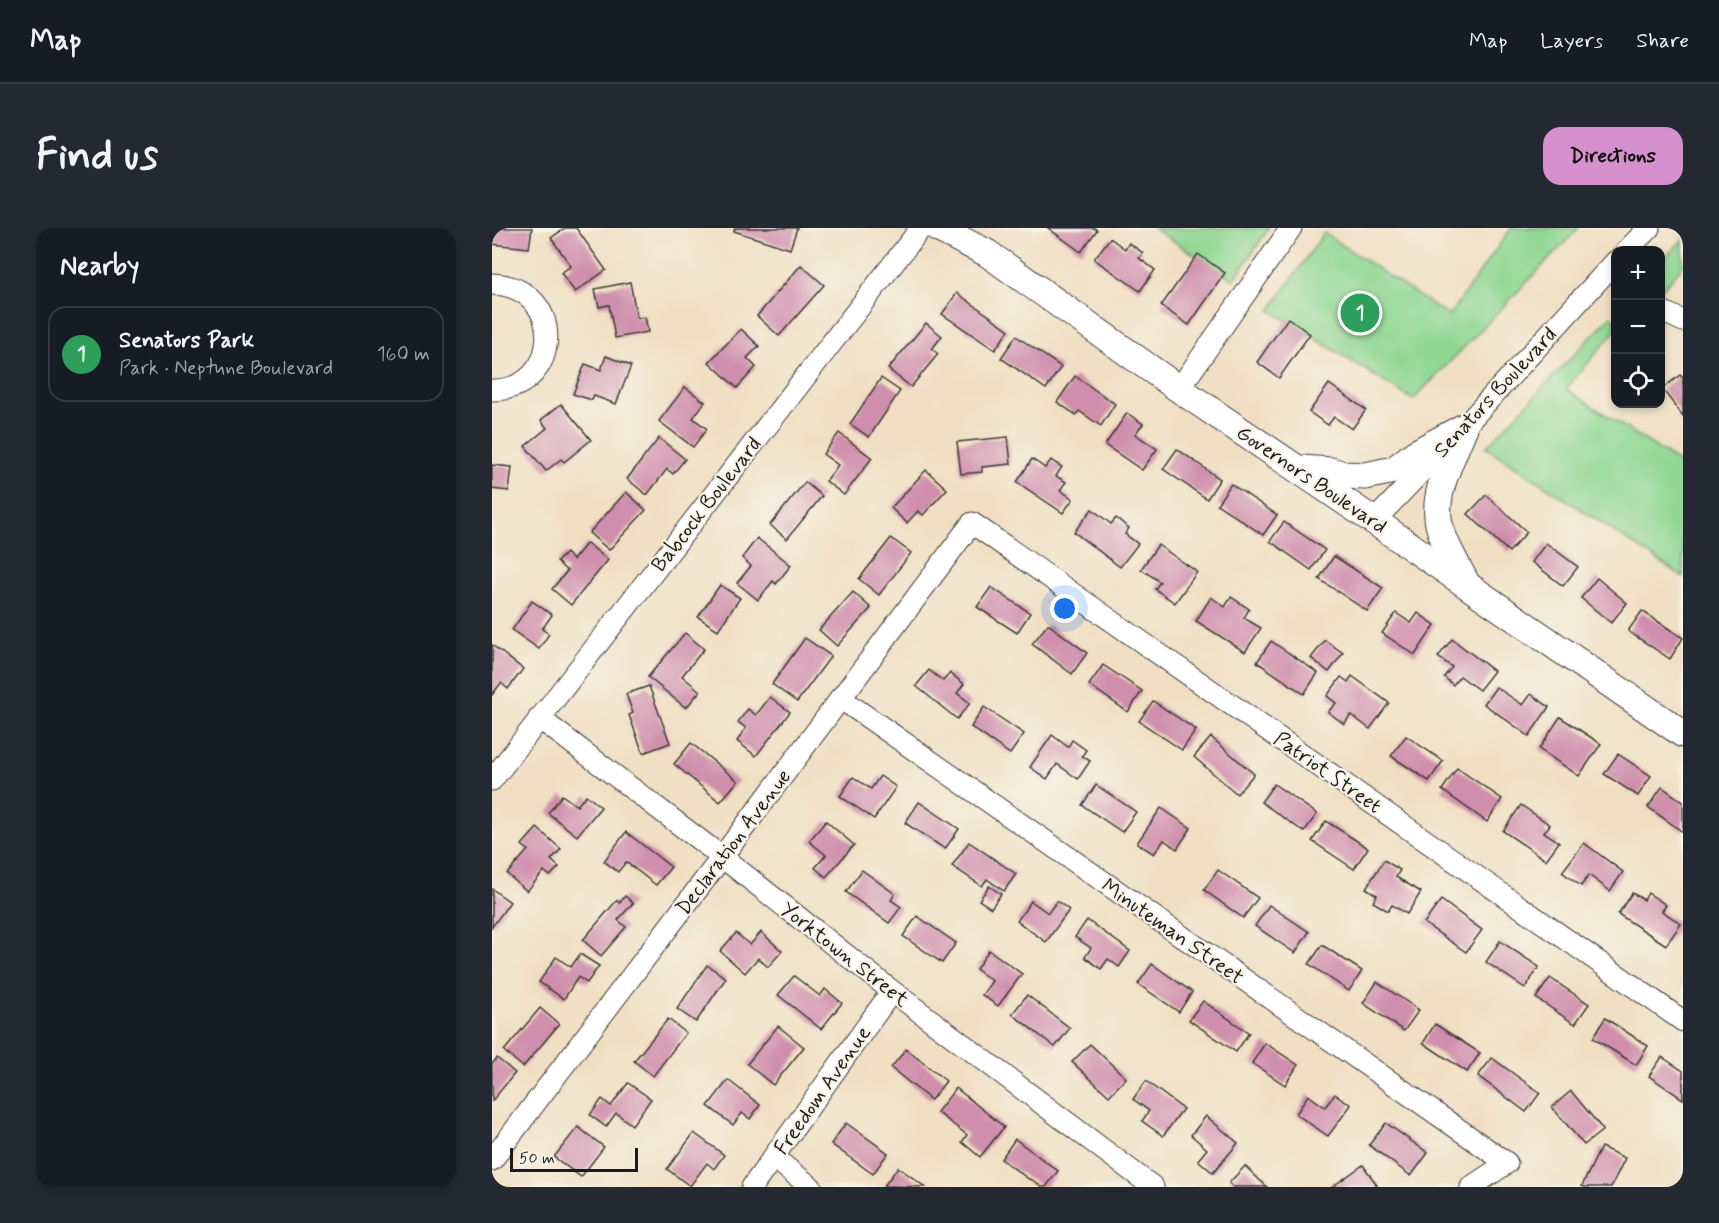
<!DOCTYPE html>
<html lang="en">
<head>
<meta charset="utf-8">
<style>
	:root { --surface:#171b24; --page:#242831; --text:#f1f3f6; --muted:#9ea1a6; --line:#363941; --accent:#d690ce }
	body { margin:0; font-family:Mynerve,sans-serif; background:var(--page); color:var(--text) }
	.controls { position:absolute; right:18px; top:18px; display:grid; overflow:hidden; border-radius:12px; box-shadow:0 3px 9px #0003 }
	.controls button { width:54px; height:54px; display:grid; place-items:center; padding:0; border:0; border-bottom:2px solid var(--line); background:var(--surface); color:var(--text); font:30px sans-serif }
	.scale { position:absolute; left:18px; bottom:15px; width:128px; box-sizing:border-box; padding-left:6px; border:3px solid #1c1c1c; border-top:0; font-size:16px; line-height:21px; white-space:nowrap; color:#1c1c1c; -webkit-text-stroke:4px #f7f3e8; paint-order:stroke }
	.you { position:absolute; left:573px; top:381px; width:21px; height:21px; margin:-15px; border:4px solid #fff; border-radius:50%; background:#1a73e8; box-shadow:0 0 0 9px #1a73e833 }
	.badge { display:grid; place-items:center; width:39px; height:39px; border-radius:50%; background:var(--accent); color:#fff; font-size:20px; font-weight:700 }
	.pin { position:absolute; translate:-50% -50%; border:3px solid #fff; box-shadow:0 2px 6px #0006 }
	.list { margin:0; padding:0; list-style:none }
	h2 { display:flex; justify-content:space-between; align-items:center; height:78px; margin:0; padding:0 24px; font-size:26px }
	h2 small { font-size:20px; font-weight:400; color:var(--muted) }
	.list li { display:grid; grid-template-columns:39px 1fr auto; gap:18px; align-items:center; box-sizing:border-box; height:96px; margin:0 12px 12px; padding:0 12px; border:2px solid var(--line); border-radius:18px }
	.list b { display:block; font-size:22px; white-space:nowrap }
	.list p { margin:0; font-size:20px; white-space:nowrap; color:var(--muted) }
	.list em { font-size:20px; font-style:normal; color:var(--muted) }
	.icon { flex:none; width:33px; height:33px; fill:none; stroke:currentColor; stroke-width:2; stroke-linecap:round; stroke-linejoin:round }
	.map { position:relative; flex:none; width:1191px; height:959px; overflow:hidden; border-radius:18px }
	header { display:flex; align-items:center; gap:36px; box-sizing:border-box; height:84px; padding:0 30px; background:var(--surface); border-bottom:2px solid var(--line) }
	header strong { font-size:28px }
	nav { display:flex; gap:33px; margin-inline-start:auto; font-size:21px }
	.intro { display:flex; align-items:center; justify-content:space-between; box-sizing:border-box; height:144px; padding:0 36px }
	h1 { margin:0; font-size:42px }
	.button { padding:15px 27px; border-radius:18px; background:var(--accent); color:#111; font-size:21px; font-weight:700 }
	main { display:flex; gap:36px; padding:0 36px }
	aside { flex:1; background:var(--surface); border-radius:18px; box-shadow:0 3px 9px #0003 }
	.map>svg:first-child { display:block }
	.green { fill:#8fd792; stroke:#567a57; stroke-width:1.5 }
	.building { fill:#cf8eab }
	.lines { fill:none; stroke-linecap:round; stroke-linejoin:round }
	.minor-casing { stroke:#3c3935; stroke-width:23 }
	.major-casing { stroke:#3c3935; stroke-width:29 }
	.minor { stroke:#fff; stroke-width:21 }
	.major { stroke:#fff; stroke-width:27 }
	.labels { text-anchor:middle; stroke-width:4.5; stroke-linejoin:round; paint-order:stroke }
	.street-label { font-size:21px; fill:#1c1c1c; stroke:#f7f3e8 }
</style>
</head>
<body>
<header>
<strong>Map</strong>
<nav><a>Map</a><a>Layers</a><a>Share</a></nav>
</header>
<div class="intro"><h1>Find us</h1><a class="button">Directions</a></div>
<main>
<aside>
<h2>Nearby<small></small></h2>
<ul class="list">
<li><span class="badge" style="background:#2e9e5b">1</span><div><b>Senators Park</b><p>Park · Neptune Boulevard</p></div><em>160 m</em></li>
</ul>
</aside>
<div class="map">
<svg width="1191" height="959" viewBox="0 0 1191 959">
	<rect width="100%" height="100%" fill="#f7f3e8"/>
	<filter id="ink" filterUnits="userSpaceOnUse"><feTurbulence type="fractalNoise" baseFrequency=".0167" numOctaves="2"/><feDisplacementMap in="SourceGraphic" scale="12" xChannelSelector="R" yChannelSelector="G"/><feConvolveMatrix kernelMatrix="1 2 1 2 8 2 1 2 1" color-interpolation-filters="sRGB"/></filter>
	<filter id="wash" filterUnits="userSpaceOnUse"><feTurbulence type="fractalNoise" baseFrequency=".008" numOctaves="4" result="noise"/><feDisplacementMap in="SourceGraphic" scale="24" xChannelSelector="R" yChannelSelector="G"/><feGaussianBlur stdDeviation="1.35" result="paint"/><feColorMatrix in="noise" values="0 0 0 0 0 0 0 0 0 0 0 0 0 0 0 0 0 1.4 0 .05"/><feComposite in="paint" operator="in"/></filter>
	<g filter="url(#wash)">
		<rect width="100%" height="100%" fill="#f0dfc2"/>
		<g class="green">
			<path d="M661,0H777L742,52Z"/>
			<path d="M1019,0H1087L921,172L778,82L832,5L957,88Z"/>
			<path d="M1191,11V38L1169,62V34Z"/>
			<path d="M1119,88L1123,91V103L1074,161L1191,237V349L994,219Z"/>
		</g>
		<g id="blocks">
			<g class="building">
				<path d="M0,0H40L37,20L0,16Z"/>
				<path d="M73,0H84L114,42L83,64L69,45L79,38L59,10Z"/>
				<path d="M243,0H305L298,21L242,3Z"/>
				<path d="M556,0H602L605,2L589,24Z"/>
				<path d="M618,10L633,21L637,15L651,25L647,30L663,42L648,63L602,31Z"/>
				<path d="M706,26L733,45L697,97L669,78Z"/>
				<path d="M309,37L332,57L287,108L265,88Z"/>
				<path d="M138,54L145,90L153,89L156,104L123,110L117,77L107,79L103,61Z"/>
				<path d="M465,65L517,102L503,122L450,86Z"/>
				<path d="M796,90L818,106L787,150L765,134Z"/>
				<path d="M434,95L450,108L440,121L446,126L419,159L396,141Z"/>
				<path d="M249,101L267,118L255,130L264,139L245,160L217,134Z"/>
				<path d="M524,108L569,139L554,161L509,130Z"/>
				<path d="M114,128L139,138L124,176L102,168L100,172L81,166L93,136L109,142Z"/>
				<path d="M1188,147L1191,150V188L1170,161Z"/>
				<path d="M583,148L623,176L609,198L587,183L584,187L565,174Z"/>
				<path d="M389,150L408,163L377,209L358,196Z"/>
				<path d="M837,156L874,182L860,201L842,189L836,197L817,184Z"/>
				<path d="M193,159L213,174L201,190L215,201L201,219L167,193Z"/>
				<path d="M69,176L99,212L72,234L69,231L54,243L33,218L55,200L49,192Z"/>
				<path d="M635,185L651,196L643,206L665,221L650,242L613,217Z"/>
				<path d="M347,205L380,230L352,267L334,253L346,237L331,226Z"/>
				<path d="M516,209L519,236L490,239V244L469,246L465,214Z"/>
				<path d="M167,210L193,231L181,246L175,241L155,267L135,251Z"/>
				<path d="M685,221L728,251L715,271L671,241Z"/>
				<path d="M540,231L553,240L559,232L570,239L564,248L574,254L568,262L581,271L571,285L525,254Z"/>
				<path d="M0,237L20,239L17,263L0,261Z"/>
				<path d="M434,242L455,261L431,287L426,283L415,295L399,280Z"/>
				<path d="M313,254L330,268L295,311L278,297Z"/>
				<path d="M739,256L785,287L771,307L725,276Z"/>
				<path d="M134,264L154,282L117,322L97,305Z"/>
				<path d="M994,267L1035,304L1017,324L976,286Z"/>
				<path d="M600,281L619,296L624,290L637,300L633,306L646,316L628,339L582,304Z"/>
				<path d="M792,294L833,322L819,342L778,313Z"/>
				<path d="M265,310L299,337L284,356L281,353L266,372L245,355L259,338L250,330Z"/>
				<path d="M399,310L419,325L387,367L367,351Z"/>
				<path d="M95,315L116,332L79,377L60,361L75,343L65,334L74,325L81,332Z"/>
				<path d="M1054,315L1086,339L1071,358L1040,334Z"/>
				<path d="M666,317L705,344L683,375L663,361L668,354L649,341Z"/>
				<path d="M842,328L891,360L875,383L827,351Z"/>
				<path d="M1105,350L1135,375L1119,395L1089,370Z"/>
				<path d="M228,357L248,370L226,402L206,389Z"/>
				<path d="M499,359L538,385L525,405L485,379Z"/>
				<path d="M361,364L379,380L345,418L327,402Z"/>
				<path d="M719,369L733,379L739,369L757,381L752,390L769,400L753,424L704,393Z"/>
				<path d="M40,373L60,387L50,401L57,406L47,421L20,402Z"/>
				<path d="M1150,383L1191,410L1178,431L1136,403Z"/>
				<path d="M904,385L919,395L926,385L943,397L923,427L890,405Z"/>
				<path d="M556,396L595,425L580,446L540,416Z"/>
				<path d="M193,405L212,421L190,448L208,463L194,480L156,449Z"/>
				<path d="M313,410L339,428L305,474L280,456Z"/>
				<path d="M960,411L1002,443L987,462L968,448L961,457L952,449L960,439L946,429Z"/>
				<path d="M833,412L851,425L837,444L819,430Z"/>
				<path d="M779,413L826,445L812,466L765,434Z"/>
				<path d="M0,417L31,441L16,461L9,455L0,467Z"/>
				<path d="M611,437L650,463L636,484L597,457Z"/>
				<path d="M437,442L451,453L458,445L472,456L465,465L478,475L465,491L424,458Z"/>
				<path d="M860,448L897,475L878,501L859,487L852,496L836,484L844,475L835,468L849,449L856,454Z"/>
				<path d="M157,458L178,515L151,525L137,487L141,485L134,466Z"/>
				<path d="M1004,459L1031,477L1039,466L1057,479L1037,508L992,476Z"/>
				<path d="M278,469L298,484L264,528L245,513L254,500L246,494L256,481L264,487Z"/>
				<path d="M661,473L704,502L690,522L647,493Z"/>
				<path d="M492,479L532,506L518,526L479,499Z"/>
				<path d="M1068,489L1109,516L1087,548L1047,521Z"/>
				<path d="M560,507L576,519L580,512L594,522L590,528L598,533L586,551L565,536L555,551L538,539Z"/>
				<path d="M914,508L951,533L937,553L899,528Z"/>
				<path d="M719,509L762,546L745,566L702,529Z"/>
				<path d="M199,515L246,553L228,574L182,536Z"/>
				<path d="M1126,526L1159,548L1146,568L1112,546Z"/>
				<path d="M965,540L1010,571L995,594L950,562Z"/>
				<path d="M388,548L404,559L382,591L348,568L361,549L379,561Z"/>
				<path d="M782,556L825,586L812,604L769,574Z"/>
				<path d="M604,557L644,584L630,604L590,577Z"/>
				<path d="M1170,559L1191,574V604L1156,579Z"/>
				<path d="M70,567L85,578L94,567L109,579L85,608L56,585Z"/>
				<path d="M427,574L467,601L453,621L413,595Z"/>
				<path d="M1029,577L1058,597L1052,604L1067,614L1054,632L1011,603Z"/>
				<path d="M669,580L699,600L685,621L672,612L662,626L645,615Z"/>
				<path d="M334,593L362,617L334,649L323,640L334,627L317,613Z"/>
				<path d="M834,593L876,620L862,641L820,613Z"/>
				<path d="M45,600L69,621L59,632L67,639L58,648L52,643L35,663L15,646L36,622L30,617Z"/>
				<path d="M134,604L179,639L164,657L134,634L126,644L112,633Z"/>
				<path d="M477,614L524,646L512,663L495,651L490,658L460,638Z"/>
				<path d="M1092,615L1131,644L1118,663L1097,647L1089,658L1070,644Z"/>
				<path d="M892,632L908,642L904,649L929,664L915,686L900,677L896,683L881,674L885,667L874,660Z"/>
				<path d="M370,642L403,666L399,672L409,679L397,695L354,664Z"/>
				<path d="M726,642L766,670L751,690L712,662Z"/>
				<path d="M497,658L509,666L499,680L487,672Z"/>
				<path d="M0,661L18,674L0,699Z"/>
				<path d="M1140,665L1152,672L1156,665L1174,677L1170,683L1189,696L1174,717L1126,686Z"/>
				<path d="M133,668L141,675L126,692L134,699L109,728L91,712L125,672L127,675Z"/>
				<path d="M949,672L990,702L974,724L932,695Z"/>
				<path d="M539,673L556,685L565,673L577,682L554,714L525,693Z"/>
				<path d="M777,677L817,704L803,725L763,698Z"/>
				<path d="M425,688L464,715L450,735L411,708Z"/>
				<path d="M595,692L638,723L627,739L616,731L609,741L593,729L599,720L583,709Z"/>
				<path d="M269,704L290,723L276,739L266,730L253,745L228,723L244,705L258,717Z"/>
				<path d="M1008,713L1047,739L1033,760L994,734Z"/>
				<path d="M830,717L870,743L857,763L817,736Z"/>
				<path d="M497,722L530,746L506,778L490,767L500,753L484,741Z"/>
				<path d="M88,726L107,738L95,755L86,749L72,771L47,754L64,729L79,739Z"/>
				<path d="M660,736L700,764L687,784L646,756Z"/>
				<path d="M215,737L234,750L204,794L185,781Z"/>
				<path d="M302,748L328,768L333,761L350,775L329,801L286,767Z"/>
				<path d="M1058,750L1097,776L1083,796L1044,770Z"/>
				<path d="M885,754L927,782L912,803L871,775Z"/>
				<path d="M535,767L578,800L563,819L520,786Z"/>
				<path d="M711,773L757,805L744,824L697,792Z"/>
				<path d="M48,780L67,796L31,839L12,823Z"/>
				<path d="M1113,790L1156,818L1144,837L1101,810Z"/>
				<path d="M176,791L194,805L161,848L142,833Z"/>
				<path d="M943,796L988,825L975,844L931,815Z"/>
				<path d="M286,798L312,819L281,857L255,836Z"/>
				<path d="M773,815L806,837L793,857L760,835Z"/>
				<path d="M598,816L634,850L617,868L580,834Z"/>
				<path d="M414,821L454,853L439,872L399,840Z"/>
				<path d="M1170,829L1191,843V871L1157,848Z"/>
				<path d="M5,830L23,845L0,873V836Z"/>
				<path d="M1000,830L1048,865L1034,884L986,848Z"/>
				<path d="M236,852L268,877L258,891L250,885L241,897L216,878Z"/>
				<path d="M654,853L691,881L671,908L650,893L657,883L641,871Z"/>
				<path d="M136,855L159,871L140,897L124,885L114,899L98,887L110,871L119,878Z"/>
				<path d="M464,860L512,899L488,929L470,914L475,907L445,884Z"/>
				<path d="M1079,863L1111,902L1092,917L1060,879Z"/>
				<path d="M843,866L859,877L836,908L804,886L816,867L833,879Z"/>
				<path d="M714,888L746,915L721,945L706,932L715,921L699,907Z"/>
				<path d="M354,895L396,925L381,946L339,916Z"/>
				<path d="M894,895L936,925L919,948L877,917Z"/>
				<path d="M86,899L112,919L89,949L62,929Z"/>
				<path d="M202,905L232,927L222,941L215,935L198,958L175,941Z"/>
				<path d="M523,911L566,943L554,959H550L539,951L538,952L509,931Z"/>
				<path d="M1109,919L1133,930L1119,959H1093L1090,958Z"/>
				<path d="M871,937L885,957L882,959H840Z"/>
				<path d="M753,938L775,959H741L737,955Z"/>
				<path d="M406,939L433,959L392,958Z"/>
			</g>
		</g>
	</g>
	<g filter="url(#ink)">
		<use href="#blocks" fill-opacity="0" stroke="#3c3935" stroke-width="1.5"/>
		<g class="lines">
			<defs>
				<g id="minor">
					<path d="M1135,22L1157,0"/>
					<path d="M0,56C75,58 71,163 0,162"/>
					<path d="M1168,82L1191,93"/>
					<path d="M687,161L799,0"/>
					<path d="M882,293L972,199L1124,33"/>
					<path d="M348,470L1015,935L979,959"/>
					<path d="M47,490L230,629L400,763L661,959"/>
					<path d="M0,552L429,0"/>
					<path d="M282,930L319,959"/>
					<path d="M0,932L230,629L480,295L1191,793"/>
					<path d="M260,959L400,763"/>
				</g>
				<g id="major">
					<path d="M445,0L495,25L687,161L882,293L1191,506"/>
					<path d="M972,199C961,228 940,265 947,296C952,317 965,337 974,355"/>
					<path d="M809,241L839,243L852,247L873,248L902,242L924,225L972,199"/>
				</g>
			</defs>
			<use href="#minor" class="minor-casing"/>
			<use href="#major" class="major-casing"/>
			<use href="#minor" class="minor"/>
			<use href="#major" class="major"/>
		</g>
	</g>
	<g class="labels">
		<g class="street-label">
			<text transform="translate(1003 164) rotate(-47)" y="7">Senators Boulevard</text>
			<text transform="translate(820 251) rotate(34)" y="7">Governors Boulevard</text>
			<text transform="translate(214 276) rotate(-52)" y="7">Babcock Boulevard</text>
			<text transform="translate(836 544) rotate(35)" y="7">Patriot Street</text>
			<text transform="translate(241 614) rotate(-53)" y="7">Declaration Avenue</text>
			<text transform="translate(681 703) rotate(35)" y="7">Minuteman Street</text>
			<text transform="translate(353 726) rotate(38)" y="7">Yorktown Street</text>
			<text transform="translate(330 862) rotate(-55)" y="7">Freedom Avenue</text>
		</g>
	</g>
</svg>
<div class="controls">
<button>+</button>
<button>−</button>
<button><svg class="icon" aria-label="locate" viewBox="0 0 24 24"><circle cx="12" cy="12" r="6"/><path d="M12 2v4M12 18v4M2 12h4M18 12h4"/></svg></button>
</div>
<div class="scale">50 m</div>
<div class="you"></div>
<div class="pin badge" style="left:868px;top:85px;background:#2e9e5b">1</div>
</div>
</main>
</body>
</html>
